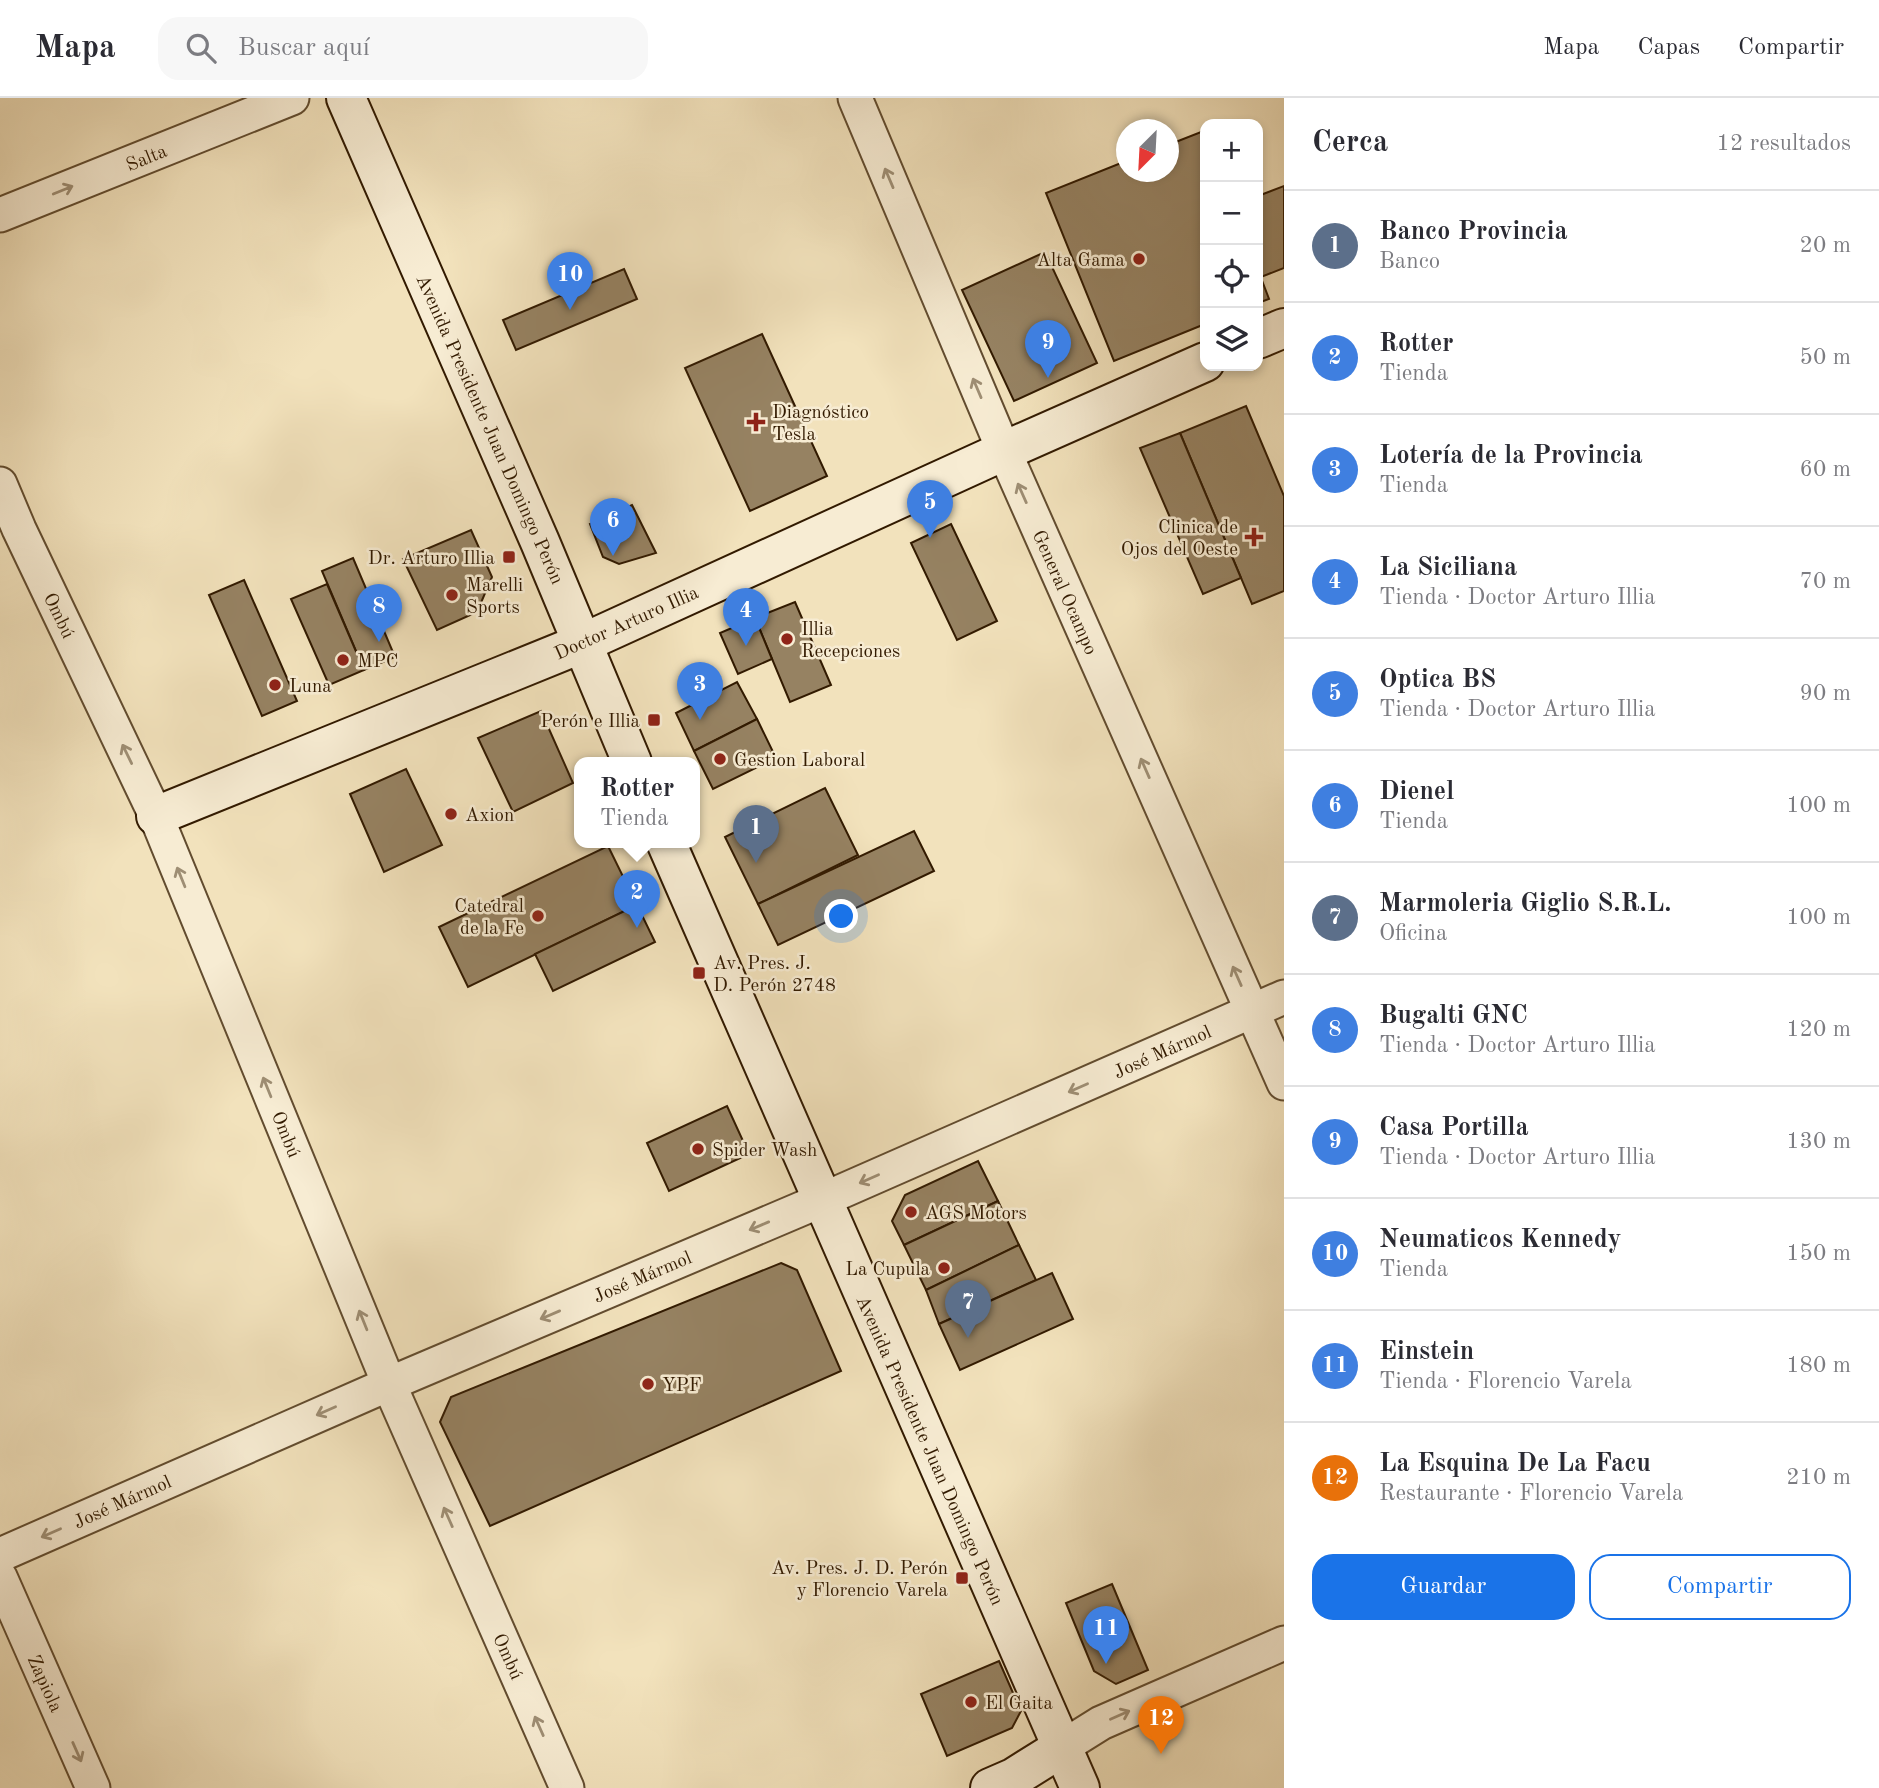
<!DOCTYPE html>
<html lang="es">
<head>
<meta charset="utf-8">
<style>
	:root { --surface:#fff; --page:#f7f7f7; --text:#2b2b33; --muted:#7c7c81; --line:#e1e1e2; --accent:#1a73e8 }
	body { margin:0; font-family:"Old Standard TT",serif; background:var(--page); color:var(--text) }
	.controls { position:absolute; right:21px; top:21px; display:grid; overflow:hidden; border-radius:14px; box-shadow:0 4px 10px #0003 }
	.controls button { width:63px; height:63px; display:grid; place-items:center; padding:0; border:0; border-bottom:2px solid var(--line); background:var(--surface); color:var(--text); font:35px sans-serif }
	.compass { position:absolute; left:1116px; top:21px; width:63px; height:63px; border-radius:50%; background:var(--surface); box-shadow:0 4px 10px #0003; rotate:204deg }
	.you { position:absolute; left:842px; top:819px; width:24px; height:24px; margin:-18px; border:5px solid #fff; border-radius:50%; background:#1a73e8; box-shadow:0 0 0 10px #1a73e833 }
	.badge { display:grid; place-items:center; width:46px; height:46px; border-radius:50%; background:var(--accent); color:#fff; font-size:23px; font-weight:700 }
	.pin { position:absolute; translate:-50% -58px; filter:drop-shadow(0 2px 4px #0008) }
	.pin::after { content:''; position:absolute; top:37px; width:24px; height:21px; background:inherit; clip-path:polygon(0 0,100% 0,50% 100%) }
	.popup { position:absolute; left:574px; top:659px; width:126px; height:91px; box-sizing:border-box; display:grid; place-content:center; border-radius:14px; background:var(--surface); filter:drop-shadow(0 2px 5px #0005); font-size:23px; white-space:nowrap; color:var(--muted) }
	.popup b { font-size:26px; color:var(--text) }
	.popup::after { content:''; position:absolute; left:50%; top:100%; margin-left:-14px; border:14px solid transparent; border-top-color:var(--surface) }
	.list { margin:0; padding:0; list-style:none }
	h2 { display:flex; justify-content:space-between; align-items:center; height:91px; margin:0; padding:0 28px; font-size:30px }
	h2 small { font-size:23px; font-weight:400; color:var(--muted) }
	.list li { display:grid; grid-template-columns:46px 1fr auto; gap:21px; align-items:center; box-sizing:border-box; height:112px; padding:0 28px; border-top:2px solid var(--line) }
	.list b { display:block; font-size:26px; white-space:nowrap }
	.list p { margin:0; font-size:23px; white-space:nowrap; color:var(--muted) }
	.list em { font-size:23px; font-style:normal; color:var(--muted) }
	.actions { display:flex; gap:14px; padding:21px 28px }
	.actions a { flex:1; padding:16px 0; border:2px solid var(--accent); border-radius:21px; text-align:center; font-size:24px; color:var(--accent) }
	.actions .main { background:var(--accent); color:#fff }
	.icon { flex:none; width:38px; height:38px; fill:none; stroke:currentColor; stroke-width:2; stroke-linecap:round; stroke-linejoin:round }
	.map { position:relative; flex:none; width:1284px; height:1690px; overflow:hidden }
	header { display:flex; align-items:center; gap:42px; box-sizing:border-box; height:98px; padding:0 35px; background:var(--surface); border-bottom:2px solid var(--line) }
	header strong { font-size:33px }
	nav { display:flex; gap:38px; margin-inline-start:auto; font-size:24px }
	.search { width:490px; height:63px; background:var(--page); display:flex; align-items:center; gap:18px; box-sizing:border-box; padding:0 24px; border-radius:21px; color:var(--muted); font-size:26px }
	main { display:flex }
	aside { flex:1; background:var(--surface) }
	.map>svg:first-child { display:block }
	.building { fill:#968262; stroke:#321a00; stroke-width:2 }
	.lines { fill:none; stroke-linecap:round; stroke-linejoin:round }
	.minor-casing { stroke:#624c2f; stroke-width:37 }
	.secondary-casing { stroke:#321a00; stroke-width:42 }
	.minor { stroke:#f7ecd3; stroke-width:33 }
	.secondary { stroke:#f7ecd3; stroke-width:38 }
	.oneway { stroke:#9e8e74 }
	.poi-dot { fill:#8f2418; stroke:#f7ecd3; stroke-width:2.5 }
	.labels { text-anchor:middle; stroke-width:5; stroke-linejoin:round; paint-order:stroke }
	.street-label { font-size:19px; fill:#321a00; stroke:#f7ecd3 }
	.poi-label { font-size:19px; fill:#321a00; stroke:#f7ecd3; text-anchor:start }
</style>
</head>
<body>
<header>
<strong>Mapa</strong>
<div class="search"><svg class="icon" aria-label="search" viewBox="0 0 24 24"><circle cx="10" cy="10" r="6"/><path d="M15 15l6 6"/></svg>Buscar aquí</div>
<nav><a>Mapa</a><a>Capas</a><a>Compartir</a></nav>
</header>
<main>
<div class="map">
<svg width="1284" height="1690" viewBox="0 0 1284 1690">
	<rect width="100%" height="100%" fill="#f2e2bc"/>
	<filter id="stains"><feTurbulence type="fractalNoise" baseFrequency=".00286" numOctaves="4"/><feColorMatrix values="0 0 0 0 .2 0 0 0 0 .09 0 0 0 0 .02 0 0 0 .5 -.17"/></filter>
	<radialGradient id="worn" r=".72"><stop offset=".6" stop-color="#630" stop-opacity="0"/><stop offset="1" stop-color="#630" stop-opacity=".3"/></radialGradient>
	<g class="building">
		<path d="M1201,34L1205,43V226L1114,263L1046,95L1126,63V74H1168V47Z"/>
		<path d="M1284,88V170L1261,179L1258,172V98Z"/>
		<path d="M1045,154L1097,265L1014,303L962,192Z"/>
		<path d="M624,171L637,201L516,252L503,222Z"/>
		<path d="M1258,172L1269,201L1258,205Z"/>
		<path d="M762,236L827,378L750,413L685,270Z"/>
		<path d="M1246,308L1284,398V493L1252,506L1180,335Z"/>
		<path d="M1180,335L1241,480L1203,496L1140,350Z"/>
		<path d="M632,407L656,455L619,466L603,459L590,426Z"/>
		<path d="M951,426L997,523L957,542L911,445Z"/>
		<path d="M471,432L492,479L477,514L437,532L403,461Z"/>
		<path d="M353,460L395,559L364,572L322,473Z"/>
		<path d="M244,482L297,603L262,618L209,497Z"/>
		<path d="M327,486L364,572L329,587L291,501Z"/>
		<path d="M795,504L831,587L790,604L755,520Z"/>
		<path d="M755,520L772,561L738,576L720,535Z"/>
		<path d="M737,584L757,621L694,653L676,615Z"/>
		<path d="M541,613L573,685L513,714L478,640Z"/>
		<path d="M757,621L776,660L713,691L694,653Z"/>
		<path d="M406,671L442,747L384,774L350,696Z"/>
		<path d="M825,690L858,757L758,806L725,739Z"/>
		<path d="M914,733L934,773L778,847L758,806Z"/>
		<path d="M608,748L637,807L468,889L439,829Z"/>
		<path d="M637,807L655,844L553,893L535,856Z"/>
		<path d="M727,1008L749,1056L669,1093L647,1045Z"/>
		<path d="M978,1063L998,1103L904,1147L892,1123L905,1097Z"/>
		<path d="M998,1103L1019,1147L926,1192L904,1147Z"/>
		<path d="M1019,1147L1036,1182L939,1226L926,1192Z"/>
		<path d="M781,1165L797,1172L841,1273L490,1428L440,1324L451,1299Z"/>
		<path d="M1052,1175L1073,1221L960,1272L939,1226Z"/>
		<path d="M1112,1486L1148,1572L1116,1586L1094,1573L1066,1505Z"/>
		<path d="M999,1563L1021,1613L1012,1630L947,1658L921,1596Z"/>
	</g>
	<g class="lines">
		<defs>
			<g id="minor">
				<path d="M855,0L1004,353L1284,985"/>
				<path d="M0,117L292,0"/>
				<path d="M0,386L19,431L156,718L389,1286L567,1690"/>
				<path d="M0,1457L389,1286L822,1102L1284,899"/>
				<path d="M0,1479L93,1690"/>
				<path d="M1061,1650L1101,1625L1284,1545"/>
			</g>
			<g id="secondary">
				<path d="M346,0L540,444L632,664"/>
				<path d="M1258,241L1284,230"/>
				<path d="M156,718L583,545L1004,353L1205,264"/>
				<path d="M666,744L1080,1690"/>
				<path d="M990,1690L1013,1680L1061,1650"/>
			</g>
		</defs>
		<use href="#minor" class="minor-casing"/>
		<use href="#secondary" class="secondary-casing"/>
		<use href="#minor" class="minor"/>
		<use href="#secondary" class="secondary"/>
	</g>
	<defs><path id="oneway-shaft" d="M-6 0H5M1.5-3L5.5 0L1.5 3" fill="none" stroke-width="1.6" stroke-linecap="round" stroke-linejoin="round" transform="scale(1.75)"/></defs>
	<g class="oneway">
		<use href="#oneway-shaft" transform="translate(889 80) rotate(-113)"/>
		<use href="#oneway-shaft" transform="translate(63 92) rotate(-22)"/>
		<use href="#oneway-shaft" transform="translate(977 290) rotate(-113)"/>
		<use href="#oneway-shaft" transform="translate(1022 395) rotate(-114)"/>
		<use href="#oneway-shaft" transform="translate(127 656) rotate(-116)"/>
		<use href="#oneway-shaft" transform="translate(1145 670) rotate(-114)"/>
		<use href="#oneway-shaft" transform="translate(181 779) rotate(-112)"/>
		<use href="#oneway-shaft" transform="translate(1237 878) rotate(-114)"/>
		<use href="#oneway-shaft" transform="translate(267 989) rotate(-112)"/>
		<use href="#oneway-shaft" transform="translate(1078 990) rotate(156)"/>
		<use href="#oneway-shaft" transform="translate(869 1081) rotate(156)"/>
		<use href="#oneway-shaft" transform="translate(759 1128) rotate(157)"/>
		<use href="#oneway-shaft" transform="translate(550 1217) rotate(157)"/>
		<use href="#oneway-shaft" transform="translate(363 1222) rotate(-112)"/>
		<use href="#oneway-shaft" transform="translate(326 1313) rotate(156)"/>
		<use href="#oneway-shaft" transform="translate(448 1419) rotate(-114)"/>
		<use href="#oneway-shaft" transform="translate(51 1435) rotate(156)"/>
		<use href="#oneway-shaft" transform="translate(1120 1617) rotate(-24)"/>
		<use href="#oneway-shaft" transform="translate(539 1628) rotate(-114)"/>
		<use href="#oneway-shaft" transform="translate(77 1654) rotate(66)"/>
	</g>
	<g class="poi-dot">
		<circle cx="1139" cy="161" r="7"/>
		<path d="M752.5 313.5h7v7h7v7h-7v7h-7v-7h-7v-7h7z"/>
		<path d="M1250.5 428.5h7v7h7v7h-7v7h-7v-7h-7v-7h7z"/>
		<rect x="502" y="452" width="14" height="14" rx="3.5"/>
		<circle cx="452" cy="497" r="7"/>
		<circle cx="787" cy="541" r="7"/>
		<circle cx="343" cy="562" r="7"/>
		<circle cx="275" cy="587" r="7"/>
		<rect x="647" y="615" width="14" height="14" rx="3.5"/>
		<circle cx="720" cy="661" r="7"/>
		<circle cx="451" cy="716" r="7"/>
		<circle cx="538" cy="818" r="7"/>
		<rect x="692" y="868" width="14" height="14" rx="3.5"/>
		<circle cx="698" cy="1051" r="7"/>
		<circle cx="911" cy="1114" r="7"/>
		<circle cx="944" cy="1170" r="7"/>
		<circle cx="648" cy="1286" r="7"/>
		<rect x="955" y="1473" width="14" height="14" rx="3.5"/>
		<circle cx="971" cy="1604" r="7"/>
	</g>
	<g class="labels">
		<g class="street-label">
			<text transform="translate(146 59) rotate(-22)" y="7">Salta</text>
			<text transform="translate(491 331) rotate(66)" y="7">Avenida Presidente Juan Domingo Perón</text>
			<text transform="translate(1066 494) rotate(66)" y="7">General Ocampo</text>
			<text transform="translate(60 517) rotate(64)" y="7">Ombú</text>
			<text transform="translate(626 524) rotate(-24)" y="7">Doctor Arturo Illia</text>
			<text transform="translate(1162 953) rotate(-24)" y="7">José Mármol</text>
			<text transform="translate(287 1036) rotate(68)" y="7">Ombú</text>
			<text transform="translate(642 1178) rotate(-23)" y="7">José Mármol</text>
			<text transform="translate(931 1352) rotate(66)" y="7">Avenida Presidente Juan Domingo Perón</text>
			<text transform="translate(122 1403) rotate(-24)" y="7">José Mármol</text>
			<text transform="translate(509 1558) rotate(66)" y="7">Ombú</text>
			<text transform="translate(46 1585) rotate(66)" y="7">Zapiola</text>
		</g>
		<g class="poi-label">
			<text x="1125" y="168" text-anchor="end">Alta Gama</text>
			<text x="772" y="320">Diagnóstico<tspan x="772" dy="22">Tesla</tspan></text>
			<text x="1238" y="435" text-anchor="end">Clinica de<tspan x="1238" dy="22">Ojos del Oeste</tspan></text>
			<text x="495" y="466" text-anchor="end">Dr. Arturo Illia</text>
			<text x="466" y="493">Marelli<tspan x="466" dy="22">Sports</tspan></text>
			<text x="801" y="537">Illia<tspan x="801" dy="22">Recepciones</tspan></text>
			<text x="357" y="569">MPC</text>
			<text x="289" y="594">Luna</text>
			<text x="640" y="629" text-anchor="end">Perón e Illia</text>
			<text x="734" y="668">Gestion Laboral</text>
			<text x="465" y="723">Axion</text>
			<text x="524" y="814" text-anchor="end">Catedral<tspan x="524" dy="22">de la Fe</tspan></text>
			<text x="713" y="871">Av. Pres. J.<tspan x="713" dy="22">D. Perón 2748</tspan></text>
			<text x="712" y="1058">Spider Wash</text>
			<text x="925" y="1121">AGS Motors</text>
			<text x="930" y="1177" text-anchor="end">La Cupula</text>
			<text x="662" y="1293">YPF</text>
			<text x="948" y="1476" text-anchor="end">Av. Pres. J. D. Perón<tspan x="948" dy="22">y Florencio Varela</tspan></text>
			<text x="985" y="1611">El Gaita</text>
		</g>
	</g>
	<rect width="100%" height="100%" filter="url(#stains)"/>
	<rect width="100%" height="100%" fill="url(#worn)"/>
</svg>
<div class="controls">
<button>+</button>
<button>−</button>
<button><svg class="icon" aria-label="locate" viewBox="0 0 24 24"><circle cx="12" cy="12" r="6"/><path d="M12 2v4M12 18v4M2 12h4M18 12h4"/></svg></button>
<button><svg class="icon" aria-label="layers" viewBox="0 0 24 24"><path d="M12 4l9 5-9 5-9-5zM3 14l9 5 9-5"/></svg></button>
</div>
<svg class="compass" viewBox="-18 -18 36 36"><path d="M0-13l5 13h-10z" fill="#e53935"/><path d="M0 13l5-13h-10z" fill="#7c7c81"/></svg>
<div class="you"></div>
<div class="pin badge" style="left:756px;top:765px;background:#5c6f8a">1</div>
<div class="pin badge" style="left:637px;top:830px;background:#3f7fe0">2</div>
<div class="popup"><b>Rotter</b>Tienda</div>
<div class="pin badge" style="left:700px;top:622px;background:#3f7fe0">3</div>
<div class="pin badge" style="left:746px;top:548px;background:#3f7fe0">4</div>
<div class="pin badge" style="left:930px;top:440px;background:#3f7fe0">5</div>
<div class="pin badge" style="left:613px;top:458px;background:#3f7fe0">6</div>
<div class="pin badge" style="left:968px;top:1240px;background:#5c6f8a">7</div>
<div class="pin badge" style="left:379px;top:544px;background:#3f7fe0">8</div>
<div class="pin badge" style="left:1048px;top:280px;background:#3f7fe0">9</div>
<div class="pin badge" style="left:570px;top:212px;background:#3f7fe0">10</div>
<div class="pin badge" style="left:1106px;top:1566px;background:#3f7fe0">11</div>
<div class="pin badge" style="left:1161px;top:1656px;background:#e8710a">12</div>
</div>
<aside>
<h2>Cerca<small>12 resultados</small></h2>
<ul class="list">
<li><span class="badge" style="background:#5c6f8a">1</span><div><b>Banco Provincia</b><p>Banco</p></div><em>20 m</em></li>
<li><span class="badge" style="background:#3f7fe0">2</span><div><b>Rotter</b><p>Tienda</p></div><em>50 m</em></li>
<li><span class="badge" style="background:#3f7fe0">3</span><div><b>Lotería de la Provincia</b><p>Tienda</p></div><em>60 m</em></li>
<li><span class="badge" style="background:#3f7fe0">4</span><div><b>La Siciliana</b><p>Tienda · Doctor Arturo Illia</p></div><em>70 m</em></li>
<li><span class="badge" style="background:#3f7fe0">5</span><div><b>Optica BS</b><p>Tienda · Doctor Arturo Illia</p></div><em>90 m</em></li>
<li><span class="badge" style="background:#3f7fe0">6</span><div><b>Dienel</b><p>Tienda</p></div><em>100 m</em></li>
<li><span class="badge" style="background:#5c6f8a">7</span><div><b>Marmoleria Giglio S.R.L.</b><p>Oficina</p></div><em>100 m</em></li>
<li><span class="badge" style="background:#3f7fe0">8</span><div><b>Bugalti GNC</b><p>Tienda · Doctor Arturo Illia</p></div><em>120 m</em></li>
<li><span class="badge" style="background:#3f7fe0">9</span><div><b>Casa Portilla</b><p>Tienda · Doctor Arturo Illia</p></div><em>130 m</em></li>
<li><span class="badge" style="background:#3f7fe0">10</span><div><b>Neumaticos Kennedy</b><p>Tienda</p></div><em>150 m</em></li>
<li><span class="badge" style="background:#3f7fe0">11</span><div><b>Einstein</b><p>Tienda · Florencio Varela</p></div><em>180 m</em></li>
<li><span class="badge" style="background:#e8710a">12</span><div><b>La Esquina De La Facu</b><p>Restaurante · Florencio Varela</p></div><em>210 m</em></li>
</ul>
<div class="actions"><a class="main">Guardar</a><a>Compartir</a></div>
</aside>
</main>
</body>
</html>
